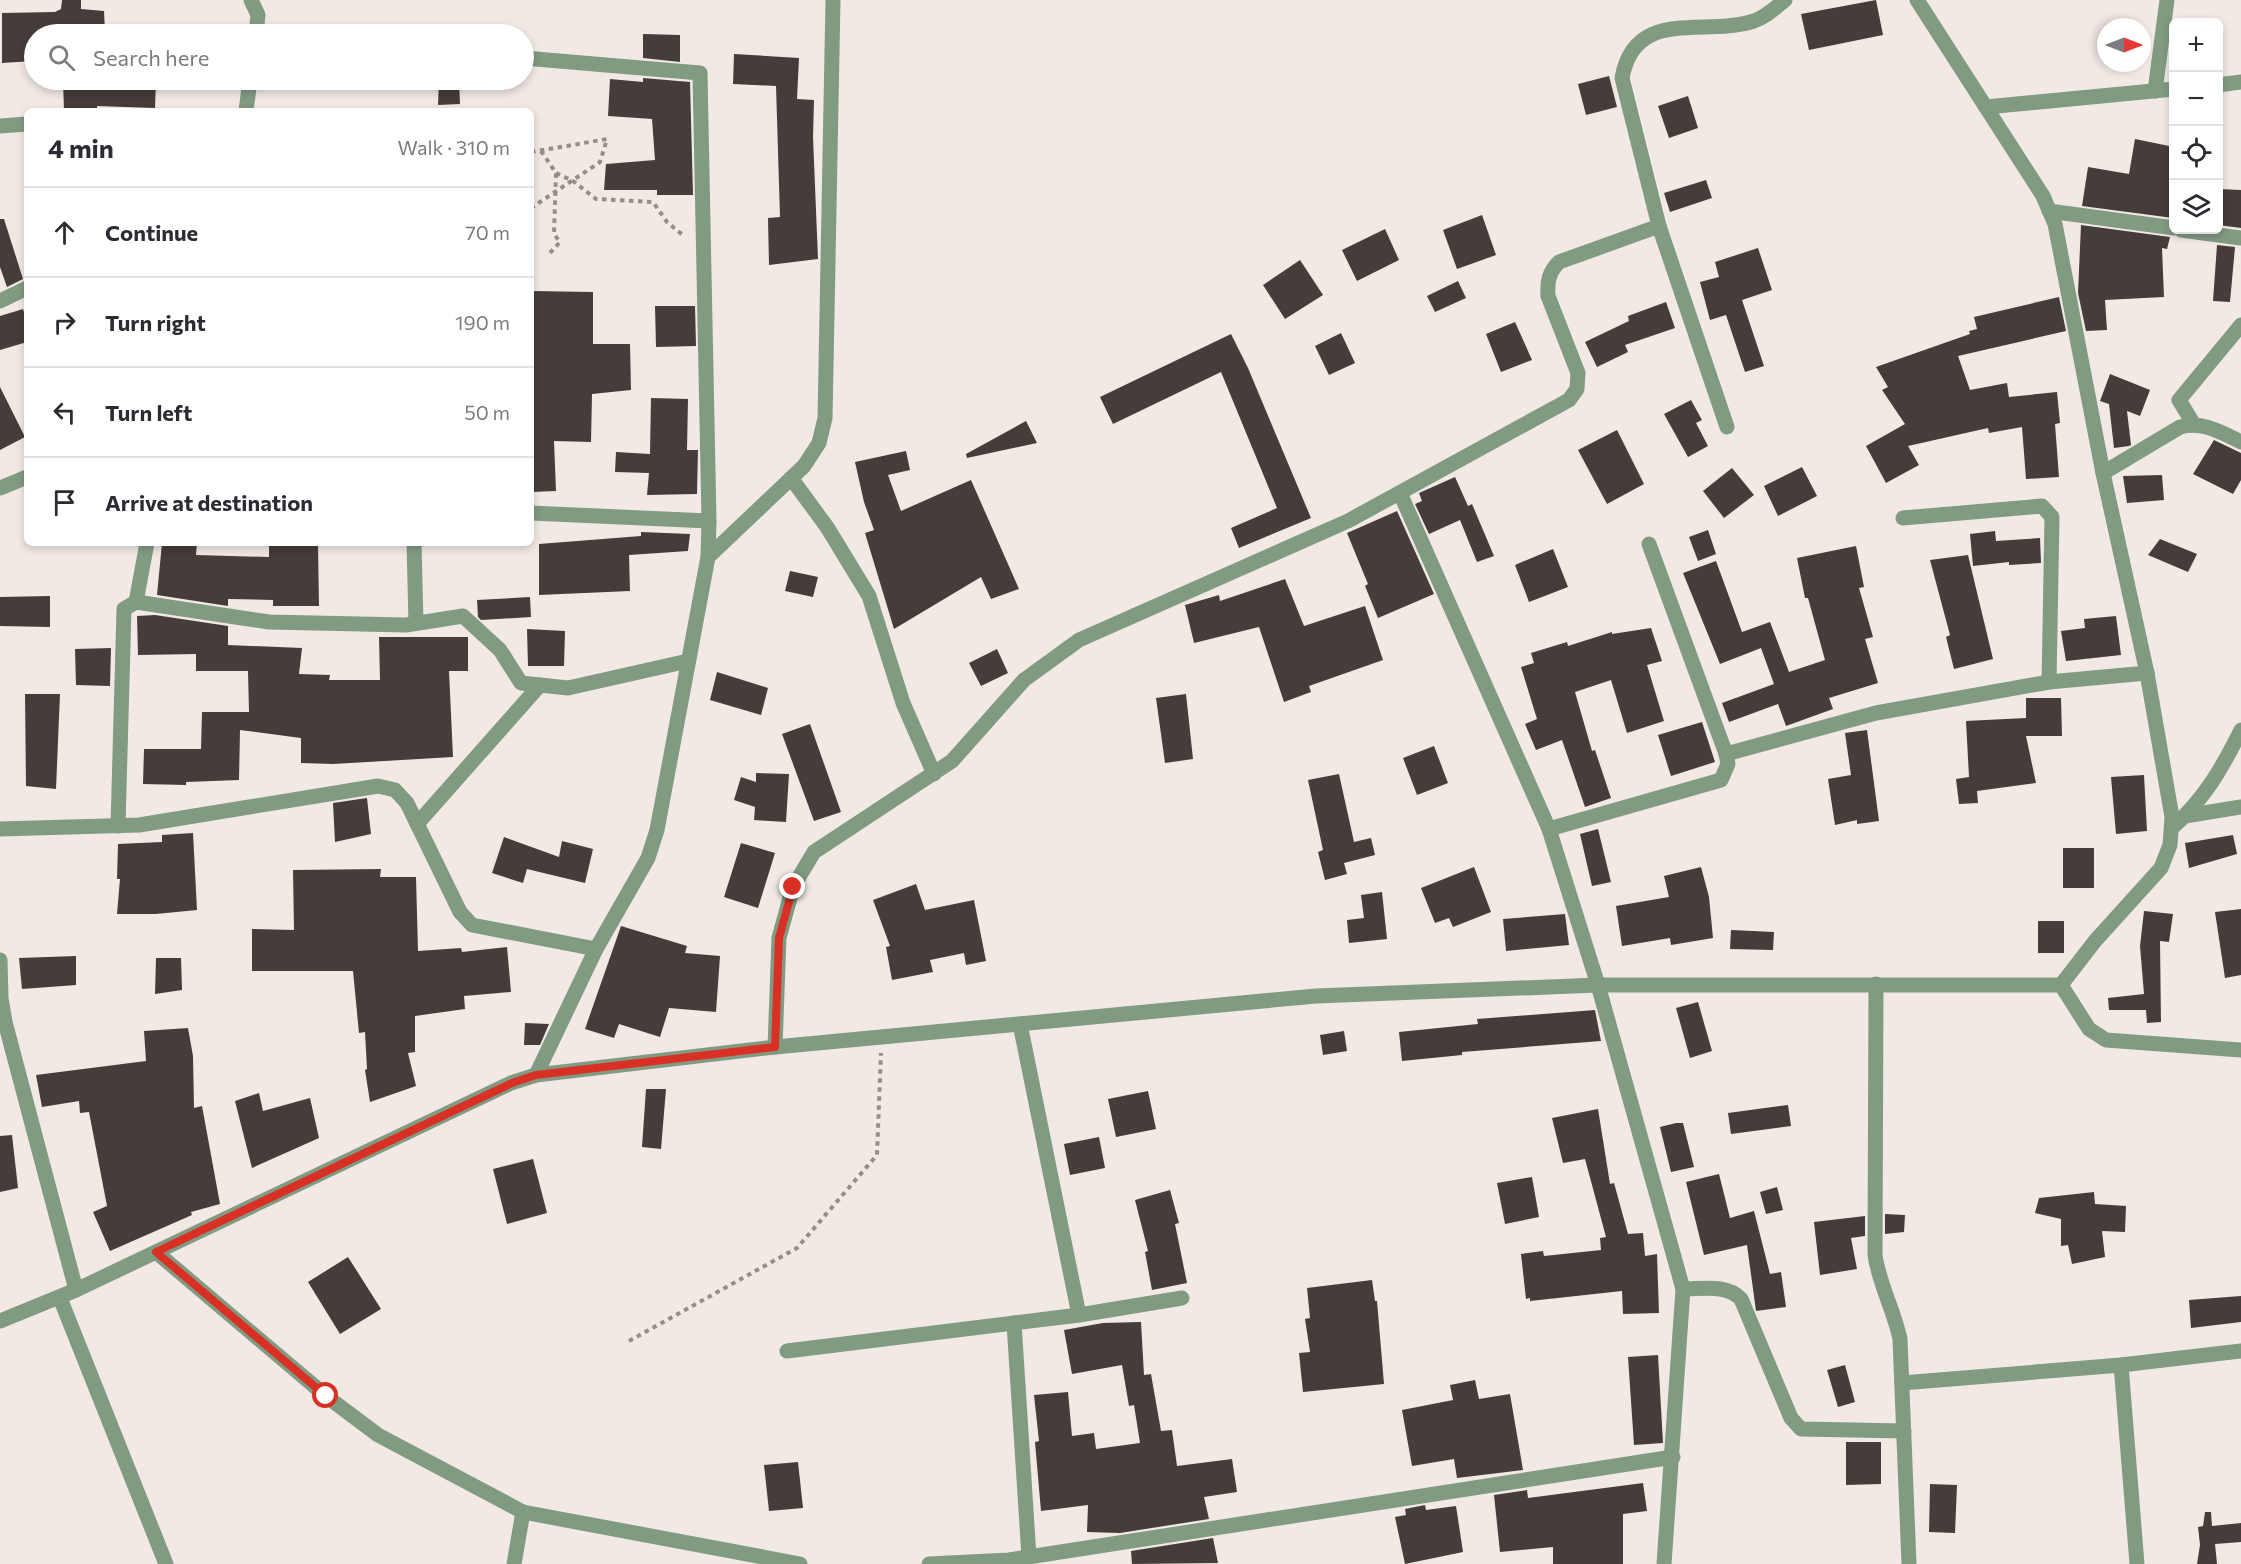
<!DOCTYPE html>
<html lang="en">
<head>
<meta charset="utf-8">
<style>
	:root { --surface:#fff; --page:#f7f7f7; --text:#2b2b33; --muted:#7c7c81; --line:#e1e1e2 }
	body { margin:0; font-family:Commissioner,sans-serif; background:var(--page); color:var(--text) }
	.controls { position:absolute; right:18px; top:18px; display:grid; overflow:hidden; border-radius:9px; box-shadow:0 3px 9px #0003 }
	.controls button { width:54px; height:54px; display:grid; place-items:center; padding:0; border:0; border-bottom:2px solid var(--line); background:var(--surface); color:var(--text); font:30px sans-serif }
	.compass { position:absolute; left:2097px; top:18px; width:54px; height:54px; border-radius:50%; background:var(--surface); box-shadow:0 3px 9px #0003; rotate:90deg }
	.stop { position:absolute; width:18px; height:18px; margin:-14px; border:4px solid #d93025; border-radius:50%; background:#fff }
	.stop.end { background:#d93025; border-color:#fff; box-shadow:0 2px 6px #0008 }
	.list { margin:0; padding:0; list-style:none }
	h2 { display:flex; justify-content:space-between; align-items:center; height:78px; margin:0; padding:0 24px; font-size:26px }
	h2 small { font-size:20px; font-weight:400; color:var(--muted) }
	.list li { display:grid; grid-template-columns:39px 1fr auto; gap:18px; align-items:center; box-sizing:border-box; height:90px; padding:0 24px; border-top:2px solid var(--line) }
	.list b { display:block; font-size:22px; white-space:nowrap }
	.list em { font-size:20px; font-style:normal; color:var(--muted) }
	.icon { flex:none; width:33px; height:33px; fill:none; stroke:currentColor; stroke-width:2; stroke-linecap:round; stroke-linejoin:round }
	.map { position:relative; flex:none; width:2241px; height:1564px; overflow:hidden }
	.search { position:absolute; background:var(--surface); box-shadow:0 3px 9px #0003; left:24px; top:24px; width:510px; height:66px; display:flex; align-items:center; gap:15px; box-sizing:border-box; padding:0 21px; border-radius:33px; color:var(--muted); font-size:22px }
	.panel { position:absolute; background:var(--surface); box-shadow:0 3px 9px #0003; left:24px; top:108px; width:510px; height:438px; border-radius:9px }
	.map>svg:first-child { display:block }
	.building { fill:#443d39 }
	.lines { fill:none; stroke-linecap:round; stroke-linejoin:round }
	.path { stroke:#948e8a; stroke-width:4; stroke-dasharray:4.5 4.5; stroke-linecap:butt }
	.minor { stroke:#819b82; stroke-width:15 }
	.route { stroke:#d93025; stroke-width:8 }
</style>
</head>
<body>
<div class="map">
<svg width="2241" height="1564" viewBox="0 0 2241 1564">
	<rect width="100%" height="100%" fill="#f2e9e4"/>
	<g class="building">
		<path d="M62,0H81V9L104,11L105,32H50L51,34H34V61L2,63V13L55,12L61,9Z"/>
		<path d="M1876,0L1883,35L1809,50L1801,14Z"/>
		<path d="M643,34L680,35V62L643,58Z"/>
		<path d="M734,54L799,58L797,99L814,100L813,137L818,259L769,265L768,218L780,217L776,86L733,84Z"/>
		<path d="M1609,76L1617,107L1586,115L1578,84Z"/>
		<path d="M643,78L690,82L693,195H657V190H604L606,164L655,160L652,119L608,116L610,79L643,82Z"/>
		<path d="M63,80H156L155,108L97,106V109L84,111H64Z"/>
		<path d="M439,80H459L460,104L438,105Z"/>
		<path d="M1688,96L1698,128L1669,138L1658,106Z"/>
		<path d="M2135,139L2174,147L2173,218L2082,206L2088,167L2129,174Z"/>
		<path d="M1706,180L1712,198L1670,212L1664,193Z"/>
		<path d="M2218,189L2241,190V228L2218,225Z"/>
		<path d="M1482,215L1496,255L1457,269L1443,230Z"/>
		<path d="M0,219H4L23,279L7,287L0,267Z"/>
		<path d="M2081,225L2170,237L2167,249L2162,248L2164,297L2105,300L2107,330L2086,331L2078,293Z"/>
		<path d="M1385,229L1399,260L1357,281L1342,250Z"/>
		<path d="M2217,245L2235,247L2230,302L2213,301Z"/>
		<path d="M1758,248L1772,290L1742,300L1764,366L1745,372L1726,315L1710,320L1700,282L1719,277L1715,262Z"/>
		<path d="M1300,260L1323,295L1285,319L1263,285Z"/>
		<path d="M1458,281L1466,298L1435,312L1427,296Z"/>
		<path d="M531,291L593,292V344H630L631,390L592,394L591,442L554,441L556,491L531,492Z"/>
		<path d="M2059,297L2066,331L1958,356L1970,390L2007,383L2009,397L2057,392L2060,423L2055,424L2059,477L2026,479L2022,427L1989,433L1988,428L1908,446L1919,465L1886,483L1866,446L1905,424L1882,390L1888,387L1876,367L1970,334L1969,331L1977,329L1974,317Z"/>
		<path d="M1666,302L1675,328L1625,345L1628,352L1597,367L1585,342L1629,321L1628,316Z"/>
		<path d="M655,306H695L696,346L656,347Z"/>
		<path d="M23,309L27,323V342L0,350V316Z"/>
		<path d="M1515,322L1532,360L1501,372L1486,334Z"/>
		<path d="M1341,333L1355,363L1329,375L1315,346Z"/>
		<path d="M1231,334L1248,368L1311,518L1239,548L1231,528L1277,508L1221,372L1113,424L1100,397Z"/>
		<path d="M2110,374L2150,390L2140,416L2127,411L2131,445L2129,446L2114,448L2109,404L2100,401Z"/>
		<path d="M0,387L25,437L0,450Z"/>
		<path d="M651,398L688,399L687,450H698L697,494L647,495L649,473L615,472L616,452L650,454Z"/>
		<path d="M1691,400L1702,420L1696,423L1708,446L1688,457L1664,414Z"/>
		<path d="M1026,421L1037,443L967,458L966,454Z"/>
		<path d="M1617,430L1644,484L1607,504L1578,450Z"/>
		<path d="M2214,440L2241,453V480L2233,494L2193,474Z"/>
		<path d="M906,451L910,470L888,475L901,511L971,480L1019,589L991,599L981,577L894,629L865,533L874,530L864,502L855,462Z"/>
		<path d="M1802,467L1817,496L1778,516L1764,486Z"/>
		<path d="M1732,468L1754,495L1724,518L1703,491Z"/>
		<path d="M2162,475L2164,500L2127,503L2123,476Z"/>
		<path d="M1455,477L1468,506L1472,504L1494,556L1477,562L1460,520L1429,534L1415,504L1422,501L1419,493Z"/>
		<path d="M1397,511L1434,594L1378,618L1365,586L1368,584L1347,533Z"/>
		<path d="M1708,530L1716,554L1698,561L1689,537Z"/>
		<path d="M1995,531L1996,541L2040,538L2041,563L2009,565V562L1973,566L1970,534Z"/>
		<path d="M641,532L690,534L688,551L629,555L630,591L539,595V544L641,536Z"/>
		<path d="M2160,539L2197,554L2188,572L2148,555Z"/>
		<path d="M162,543H197L196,555L269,557V545L318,544L319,606H273V600L228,599V606L157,595Z"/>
		<path d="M1856,546L1864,587L1859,588L1873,637L1865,639L1878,683L1829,698L1833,709L1786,726L1778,704L1729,722L1722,703L1774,684L1761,648L1720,664L1683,573L1716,561L1742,632L1770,622L1789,672L1825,660L1808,598H1805L1797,558Z"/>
		<path d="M1553,549L1568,587L1529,602L1515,565Z"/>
		<path d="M1968,555L1993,659L1954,669L1946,637L1950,635L1930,560Z"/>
		<path d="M790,571L818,577L813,597L785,591Z"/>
		<path d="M1285,579L1304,626L1365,606L1383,660L1309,686L1311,692L1284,702L1259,627L1194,643L1185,605L1219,595L1220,601Z"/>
		<path d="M50,596V627L0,626V597Z"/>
		<path d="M530,597L531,617L481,620L478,617L477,600Z"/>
		<path d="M155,615L228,626V645L302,648L299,674L330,675L329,680H380L379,637H468V671H449L453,757L333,764L301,763V738L240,730L239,780L186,782V785L143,784L144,749H201L202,712H249L248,671H196V654L138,655L137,616Z"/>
		<path d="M2116,616L2121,655L2066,661L2061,631L2085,628L2084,619Z"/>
		<path d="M1651,628L1662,661L1647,665L1664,721L1627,733L1611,680L1575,692L1592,751L1595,750L1611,798L1585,807L1562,740L1536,750L1525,724L1537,719L1521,667L1534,663L1531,653L1567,642L1568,646L1612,632V634Z"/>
		<path d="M527,629L565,631L564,666H528Z"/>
		<path d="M111,648L110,686L76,685L75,649Z"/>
		<path d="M997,649L1008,673L981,686L969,663Z"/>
		<path d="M717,672L768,688L761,715L710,700Z"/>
		<path d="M25,694H60L56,789L26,786Z"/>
		<path d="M1186,694L1193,759L1165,763L1156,698Z"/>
		<path d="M2026,698H2061L2062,736H2026L2036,783L1977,791L1978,803L1959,804L1956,779L1969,777L1966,721L2026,718Z"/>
		<path d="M1702,722L1715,762L1671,776L1658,735Z"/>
		<path d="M810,724L841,812L814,821L782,734Z"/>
		<path d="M1867,730L1879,821L1857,824V820L1835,825L1828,779L1851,775L1845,733Z"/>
		<path d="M1434,746L1448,783L1417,795L1403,758Z"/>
		<path d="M756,773L789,774L786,822L754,820L755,807L734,800L741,777L756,782Z"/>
		<path d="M1339,774L1354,842L1371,838L1375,855L1344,863L1347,874L1325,880L1318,852L1323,850L1308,780Z"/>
		<path d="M2144,775L2147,831L2116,834L2111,777Z"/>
		<path d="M367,798L371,834L335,842L333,803Z"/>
		<path d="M1598,829L1611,882L1592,886L1580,834Z"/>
		<path d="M193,833L197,910L156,914H117L120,879H117L118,844L162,842V835Z"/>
		<path d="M2233,835L2237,854L2189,868L2185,843Z"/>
		<path d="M504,837L559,857L562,841L593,849L585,883L527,869L523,883L492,873Z"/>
		<path d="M741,843L775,853L758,908L724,897Z"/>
		<rect x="2063" y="848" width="31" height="40"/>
		<path d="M1474,867L1491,912L1453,927L1449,918L1435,923L1421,888Z"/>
		<path d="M1701,867L1709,897L1713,938L1671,945L1670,938L1622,946L1616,906L1669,897L1664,876Z"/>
		<path d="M381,869L380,877H416L418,951L461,948L462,952L507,947L511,992L464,996L465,1009L415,1016V1052L408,1053L416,1086L370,1102L365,1070L367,1069L365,1032L359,1033L353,971H252V929L294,930L293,870Z"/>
		<path d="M916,884L925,910L974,900L986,961L966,965L964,953L930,960L933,972L892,980L886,947L890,946L873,900Z"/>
		<path d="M1382,892L1387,939L1349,943L1347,920L1364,918L1361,895Z"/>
		<path d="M2241,909V975L2225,978L2215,912Z"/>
		<path d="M2144,911L2173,914L2169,942L2160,941L2161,1022L2147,1023L2146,1010H2109L2108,998L2144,994L2140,946Z"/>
		<path d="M1565,914L1569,945L1506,951L1503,919Z"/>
		<rect x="2038" y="921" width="26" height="32"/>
		<path d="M621,926L687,946L685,953L720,956L716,1012L669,1008L660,1037L619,1024L614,1038L585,1029Z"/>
		<path d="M1731,930L1774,932L1773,950L1730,949Z"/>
		<path d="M76,956V985L22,989L19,958Z"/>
		<path d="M156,958H181L182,990L155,994Z"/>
		<path d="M1698,1002L1712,1051L1690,1058L1676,1008Z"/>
		<path d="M1595,1010L1601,1041L1462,1052V1055L1402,1061L1399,1032L1478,1024L1477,1019Z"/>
		<path d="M525,1023L549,1024L540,1045H524Z"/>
		<path d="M188,1028L193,1056L194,1108L202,1106L220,1204L191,1212L192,1215L110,1251L93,1212L107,1206L89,1112L80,1113L79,1101L42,1107L36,1075L146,1061L144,1031Z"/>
		<path d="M1344,1031L1347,1051L1323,1055L1320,1035Z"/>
		<path d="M646,1089H666L661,1149L642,1147Z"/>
		<path d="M1148,1091L1156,1129L1116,1137L1108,1099Z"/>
		<path d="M259,1093L263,1111L310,1098L319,1138L252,1168L235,1101Z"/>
		<path d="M1788,1105L1791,1126L1731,1134L1728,1113Z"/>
		<path d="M1598,1109L1610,1184L1614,1183L1628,1234L1643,1233L1645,1256L1657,1254L1659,1313L1623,1314L1622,1291L1530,1301V1298L1526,1299L1521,1254L1543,1251L1544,1256L1601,1250L1600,1238L1606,1237L1585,1159L1563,1163L1552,1118Z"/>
		<path d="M1676,1123H1683L1694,1167L1671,1172L1660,1127Z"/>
		<path d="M12,1135L18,1188L0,1192V1136Z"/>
		<path d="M1099,1137L1105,1168L1070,1175L1064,1144Z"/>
		<path d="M533,1159L547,1213L507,1224L493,1169Z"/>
		<path d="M1719,1174L1730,1218L1754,1211L1770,1274L1781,1272L1786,1307L1756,1311L1747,1245L1704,1255L1686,1182Z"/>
		<path d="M1532,1177L1539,1217L1505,1224L1497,1183Z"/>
		<path d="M1777,1187L1783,1210L1766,1214L1760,1192Z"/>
		<path d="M1170,1190L1179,1223L1175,1224L1187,1283L1152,1290L1145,1252L1148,1251L1135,1200Z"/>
		<path d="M2094,1192L2095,1204L2126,1206L2125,1232L2102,1231L2105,1257L2072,1264L2068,1245L2061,1246V1219L2035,1213L2039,1198Z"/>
		<path d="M1885,1214L1905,1215L1904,1232L1885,1234Z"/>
		<path d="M1865,1216V1236L1851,1238L1857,1269L1820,1275L1814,1222Z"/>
		<path d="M348,1257L381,1309L340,1334L308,1282Z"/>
		<path d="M1372,1280L1375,1301H1377L1384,1384L1303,1392L1299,1353L1310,1352L1305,1319L1310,1318L1307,1288Z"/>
		<path d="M2241,1296V1322L2191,1328L2189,1300Z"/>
		<path d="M1141,1322L1144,1375L1151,1374L1161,1431L1172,1430L1177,1466L1232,1459L1237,1492L1204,1497L1209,1519L1120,1533L1087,1532L1088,1505L1041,1511L1035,1442L1039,1441L1034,1395L1068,1392L1072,1436L1094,1433L1096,1449L1140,1443L1134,1405L1129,1406L1122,1365L1072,1374L1064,1330L1103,1323Z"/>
		<path d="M1658,1355L1663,1443L1634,1445L1628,1357Z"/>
		<path d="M1845,1365L1855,1402L1838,1407L1827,1370Z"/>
		<path d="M1475,1380L1479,1399L1510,1394L1523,1470L1457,1478L1454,1459L1412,1466L1402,1410L1453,1400L1450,1385Z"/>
		<path d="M1846,1442H1881V1484L1846,1485Z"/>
		<path d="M798,1462L803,1508L769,1511L764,1465Z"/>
		<path d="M1643,1483L1647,1511L1623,1514V1564H1553V1547L1500,1552L1494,1495L1527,1490L1528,1498Z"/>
		<path d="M1930,1484L1957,1485L1955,1533L1929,1532Z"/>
		<path d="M1425,1505L1426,1510L1456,1506L1463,1552L1405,1564L1395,1517L1406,1515L1405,1509Z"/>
		<path d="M2205,1512H2211L2212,1526L2241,1523V1542L2215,1544L2217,1564H2197L2200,1545L2198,1527L2203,1526Z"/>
		<path d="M1213,1538L1218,1563L1132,1564L1131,1551Z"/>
	</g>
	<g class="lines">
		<g class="path">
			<path d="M541,151L556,173L554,234L560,242L549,254"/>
			<path d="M531,152L607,139L600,162L531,208"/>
			<path d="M556,173L573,181L596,199L653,202L667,222L684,236"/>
			<path d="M629,1341L797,1248L877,1155L881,1053"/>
		</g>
		<g class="minor">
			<path d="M251,0L258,15L256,34"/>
			<path d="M1917,0L2043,196L2055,224L2103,473L2147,673L2172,817L2170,845L2161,868L2095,941L2061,985"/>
			<path d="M524,58L700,73L709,521L708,557L657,830L648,858L596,949L536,1075"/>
			<path d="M2218,85L2241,82"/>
			<path d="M2155,91L2167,0"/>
			<path d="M1986,107L2174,89"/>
			<path d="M246,111L250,80"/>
			<path d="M0,126L27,124"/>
			<path d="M2049,211L2174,228"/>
			<path d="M2181,230L2241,238"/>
			<path d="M0,301L27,288"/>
			<path d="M2193,423L2179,400L2241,325"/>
			<path d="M1727,427L1659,226L1622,78C1635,7 1702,37 1754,21C1766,17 1775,8 1785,0"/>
			<path d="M2103,473L2180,427C2203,421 2220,432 2241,442"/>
			<path d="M791,478L827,527L869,596L903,703L934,774"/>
			<path d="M0,488L27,477"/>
			<path d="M1400,493L1549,829L1598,985L1678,1271L1683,1289L1664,1564"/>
			<path d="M531,513L709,521"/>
			<path d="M1903,518L2042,506L2052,517L2049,682"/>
			<path d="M414,543L416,623"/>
			<path d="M708,557L804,466L819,443L825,418L833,0"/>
			<path d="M136,602L147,543"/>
			<path d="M1726,754L1876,713L2049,682L2147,673"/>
			<path d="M2185,816L2241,807"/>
			<path d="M417,824L540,685"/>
			<path d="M118,826L124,609L136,602L269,622L406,625L463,616L500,650L521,683L568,688L688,661"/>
			<path d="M2172,828C2205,798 2221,770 2241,730"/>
			<path d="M0,829L139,825L378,786L395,790L407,803L460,912L472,925L596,949"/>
			<path d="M1549,829L1721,780L1728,764L1726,754L1649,544"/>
			<path d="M0,960L1,998L5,1022L76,1290"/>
			<path d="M1876,984L1875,1255C1879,1284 1894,1310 1900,1339L1909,1564"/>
			<path d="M2061,985L2089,1029L2106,1040L2241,1050"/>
			<path d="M1020,1024L1079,1315"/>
			<path d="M775,1047L779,938L793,887L814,852L952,761L1024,680L1079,640L1348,521L1569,400L1577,389L1578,373L1548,296C1547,281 1549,272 1559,262L1659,226"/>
			<path d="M156,1252L326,1396L378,1435L523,1512L800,1564"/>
			<path d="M1683,1289C1703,1289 1727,1284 1741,1299L1791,1418L1801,1429L1904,1431"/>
			<path d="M60,1298L166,1564"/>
			<path d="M0,1321L76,1290L511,1083L536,1075L775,1047L1316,996L1598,985H2061"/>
			<path d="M1014,1323L1029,1557"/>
			<path d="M787,1351L1079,1315L1182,1298"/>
			<path d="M2121,1365L2137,1564"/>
			<path d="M1902,1383L2121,1365L2241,1351"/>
			<path d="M514,1564L523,1512"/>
			<path d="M929,1564L1009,1560L1673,1457"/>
		</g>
	</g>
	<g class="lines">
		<path class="route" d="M326,1396L156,1252L512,1083L536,1075L775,1047L779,938L793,887"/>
	</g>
</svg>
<div class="controls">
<button>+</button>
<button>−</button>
<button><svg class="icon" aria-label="locate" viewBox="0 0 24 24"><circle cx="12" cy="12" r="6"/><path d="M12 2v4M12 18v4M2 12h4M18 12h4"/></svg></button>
<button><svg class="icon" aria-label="layers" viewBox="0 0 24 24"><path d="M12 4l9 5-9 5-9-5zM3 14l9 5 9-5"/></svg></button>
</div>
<svg class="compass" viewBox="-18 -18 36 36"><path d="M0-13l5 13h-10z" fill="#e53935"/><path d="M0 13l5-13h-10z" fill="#7c7c81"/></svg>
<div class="stop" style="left:326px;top:1396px"></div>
<div class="stop end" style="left:793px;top:887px"></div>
<div class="search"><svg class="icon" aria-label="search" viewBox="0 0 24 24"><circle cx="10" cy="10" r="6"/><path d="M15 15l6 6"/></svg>Search here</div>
<section class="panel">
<h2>4 min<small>Walk · 310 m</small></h2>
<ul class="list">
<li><svg class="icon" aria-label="ahead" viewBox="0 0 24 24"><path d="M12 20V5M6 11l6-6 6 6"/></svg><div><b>Continue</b></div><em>70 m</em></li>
<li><svg class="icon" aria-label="right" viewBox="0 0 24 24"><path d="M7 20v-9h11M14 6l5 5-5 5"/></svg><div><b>Turn right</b></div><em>190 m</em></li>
<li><svg class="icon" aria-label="left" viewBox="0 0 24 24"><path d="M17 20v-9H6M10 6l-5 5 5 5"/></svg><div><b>Turn left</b></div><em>50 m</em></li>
<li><svg class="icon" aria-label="arrive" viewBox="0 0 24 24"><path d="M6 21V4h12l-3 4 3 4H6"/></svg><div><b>Arrive at destination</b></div></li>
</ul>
</section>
</div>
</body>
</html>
